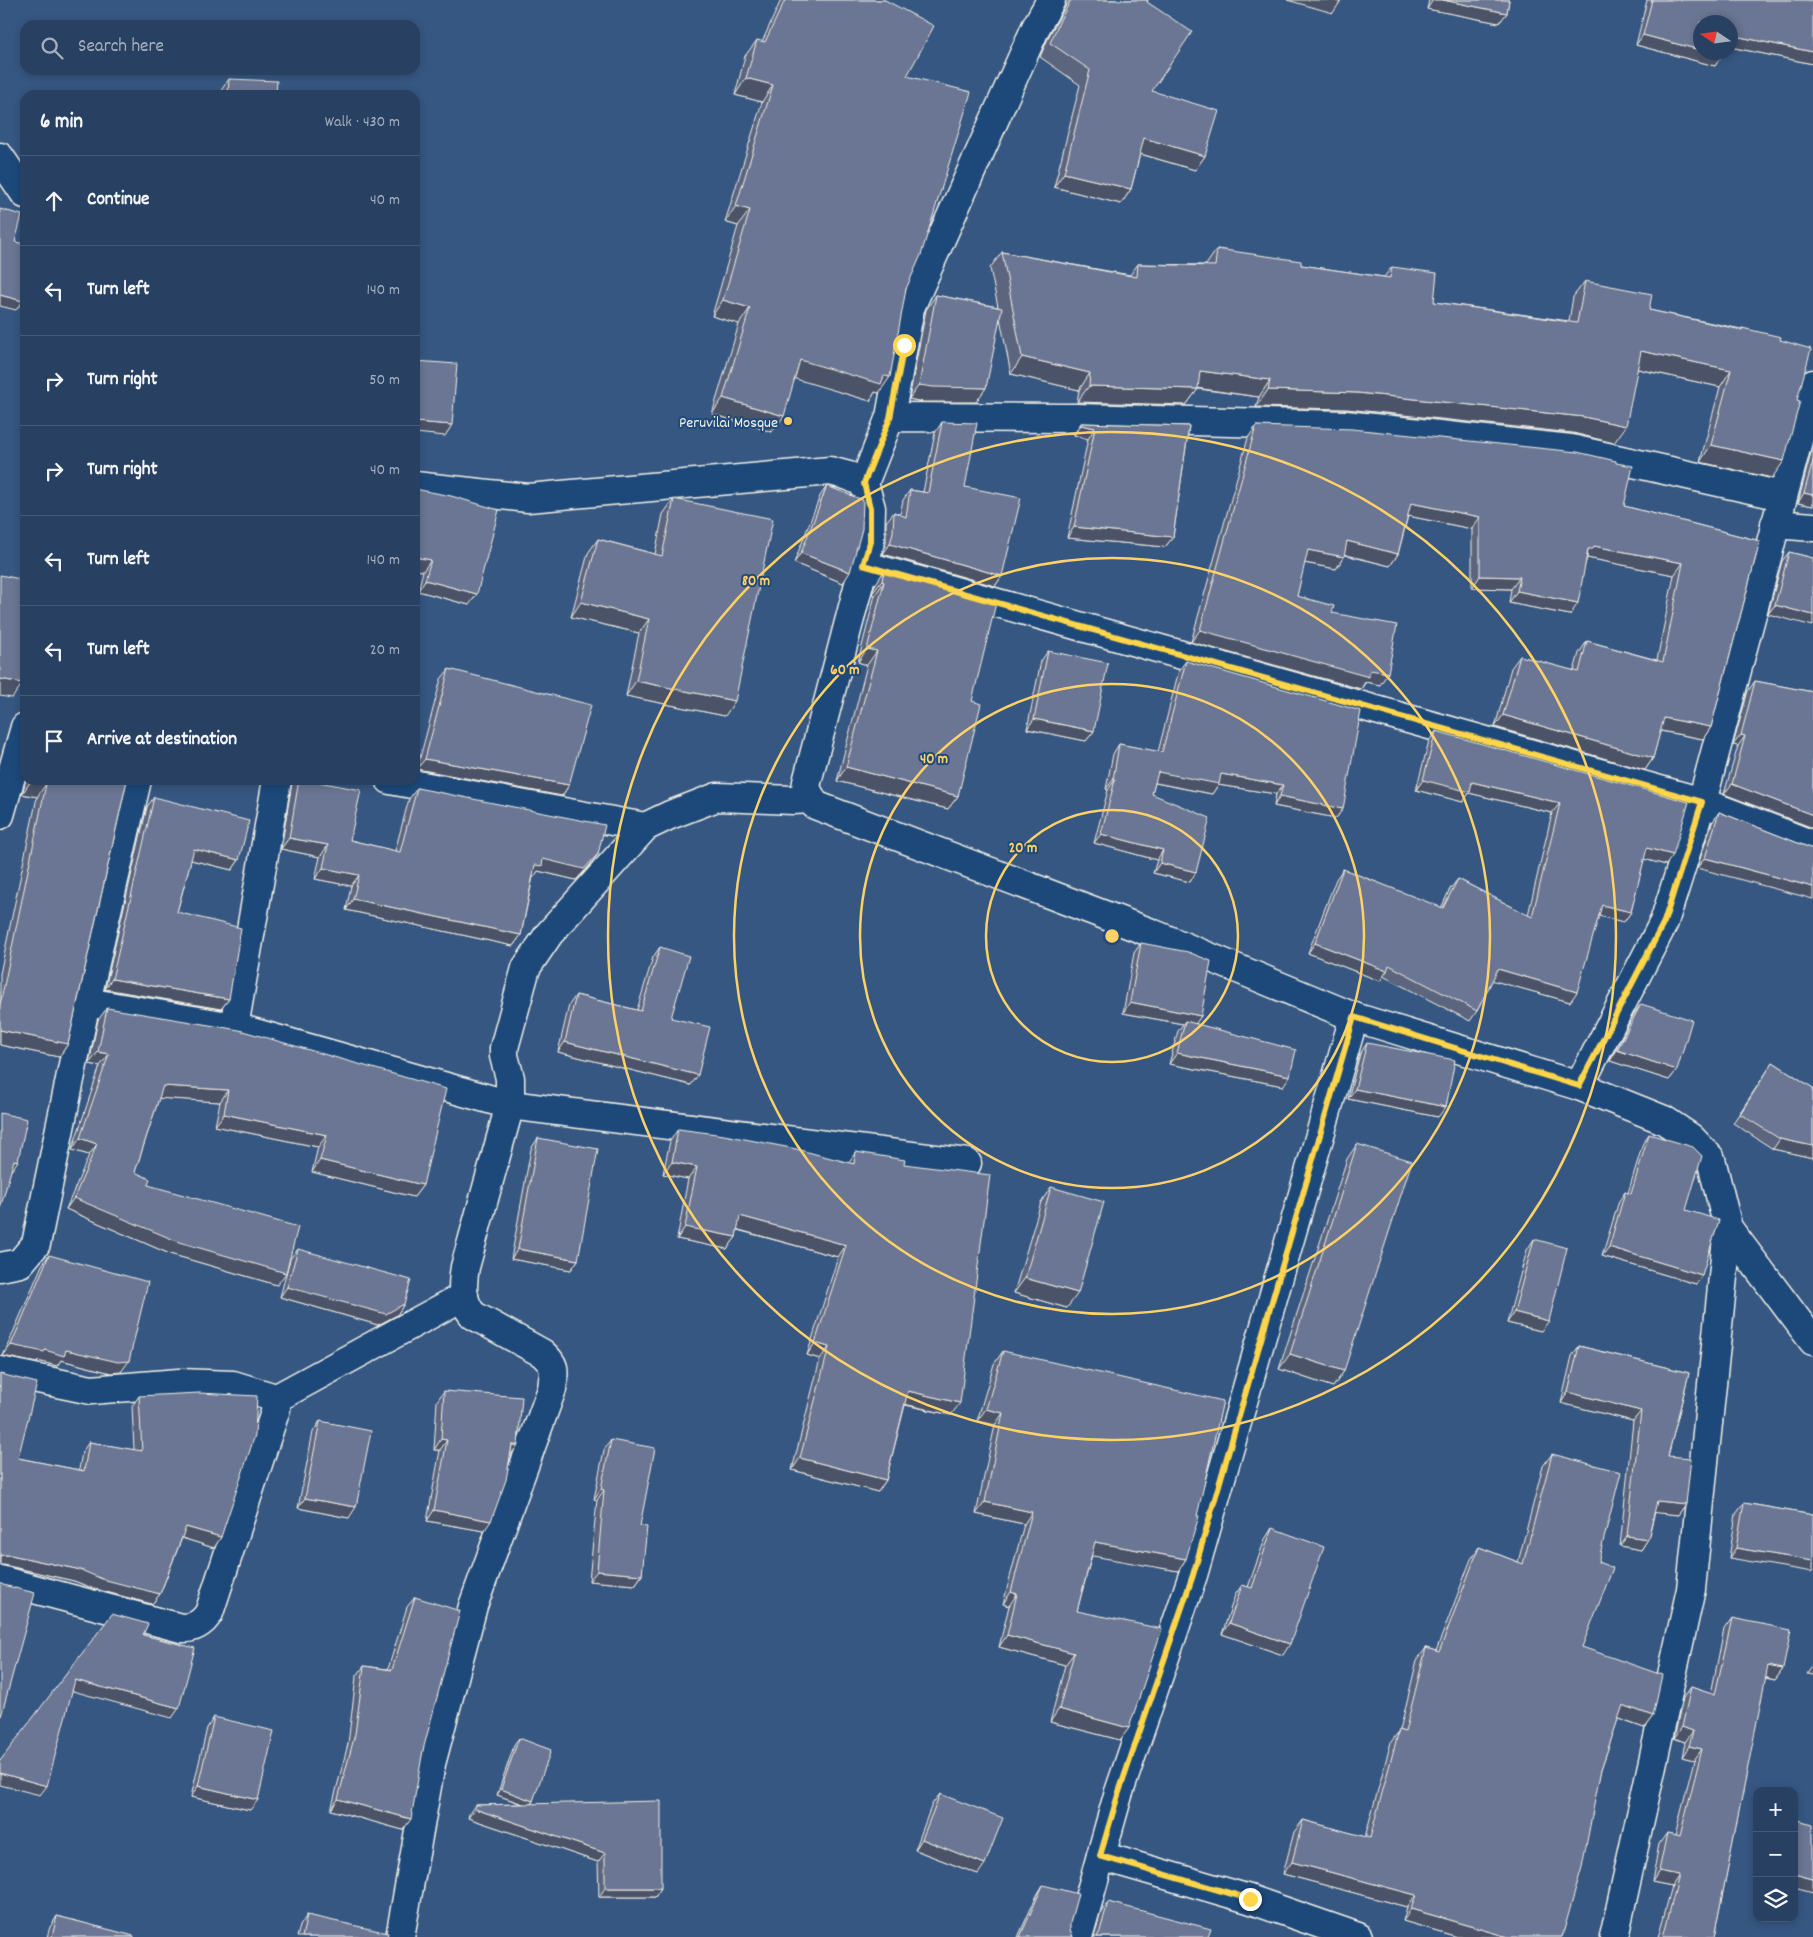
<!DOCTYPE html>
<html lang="en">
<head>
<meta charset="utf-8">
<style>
	:root { --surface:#284162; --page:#304868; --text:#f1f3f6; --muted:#a5afbe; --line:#445a77 }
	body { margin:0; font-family:Dekko,sans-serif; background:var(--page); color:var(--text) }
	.controls { position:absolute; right:15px; bottom:15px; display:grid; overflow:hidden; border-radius:10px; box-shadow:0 2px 8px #0003 }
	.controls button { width:45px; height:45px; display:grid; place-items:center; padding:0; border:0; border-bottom:1px solid var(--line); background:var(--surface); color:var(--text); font:25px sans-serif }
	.compass { position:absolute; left:1693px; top:15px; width:45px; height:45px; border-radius:50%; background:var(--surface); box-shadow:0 2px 8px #0003; rotate:283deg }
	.stop { position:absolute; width:15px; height:15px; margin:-11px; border:4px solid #ffd54a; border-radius:50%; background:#fff }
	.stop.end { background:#ffd54a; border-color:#fff; box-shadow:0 1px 5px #0008 }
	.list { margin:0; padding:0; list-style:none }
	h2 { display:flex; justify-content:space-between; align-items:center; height:65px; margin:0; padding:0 20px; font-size:21px }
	h2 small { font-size:16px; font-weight:400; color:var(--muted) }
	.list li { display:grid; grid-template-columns:32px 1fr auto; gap:15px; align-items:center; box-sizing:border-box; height:90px; padding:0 20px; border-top:1px solid var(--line) }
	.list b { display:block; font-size:19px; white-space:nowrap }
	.list em { font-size:16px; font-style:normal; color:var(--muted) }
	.icon { flex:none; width:28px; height:28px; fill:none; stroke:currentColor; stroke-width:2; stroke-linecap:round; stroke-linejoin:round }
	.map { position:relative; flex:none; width:1813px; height:1937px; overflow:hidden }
	.search { position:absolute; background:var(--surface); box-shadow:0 2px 8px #0003; left:20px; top:20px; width:400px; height:55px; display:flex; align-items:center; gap:12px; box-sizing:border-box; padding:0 18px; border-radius:15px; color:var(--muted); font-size:19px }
	.panel { position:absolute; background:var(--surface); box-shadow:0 2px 8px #0003; left:20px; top:90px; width:400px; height:695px; border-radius:15px }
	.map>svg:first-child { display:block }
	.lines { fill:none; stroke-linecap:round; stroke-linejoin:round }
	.street-casing { stroke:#f4f1e8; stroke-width:31 }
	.secondary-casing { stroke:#f4f1e8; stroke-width:31 }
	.street { stroke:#1f4a7a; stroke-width:28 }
	.secondary { stroke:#1f4a7a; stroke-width:28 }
	.wall { fill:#5c657e; stroke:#f4f1e8 }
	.shaded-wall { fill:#4b5367; stroke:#f4f1e8 }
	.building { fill:#6b7693; stroke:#f4f1e8 }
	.route { stroke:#ffd54a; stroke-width:6 }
	.ring { fill:none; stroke:#ffd166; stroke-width:2.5 }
	.poi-dot { fill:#ffd166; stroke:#1f4a7a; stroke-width:2 }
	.labels { text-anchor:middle; stroke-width:4; stroke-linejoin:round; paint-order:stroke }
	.poi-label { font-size:16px; fill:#f4f1e8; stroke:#1f4a7a; text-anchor:end }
	.centre { fill:#ffd166; stroke:#1f4a7a; stroke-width:2.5 }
	.ring-label { font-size:15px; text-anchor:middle; font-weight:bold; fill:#ffd166; stroke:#1f4a7a; stroke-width:4; stroke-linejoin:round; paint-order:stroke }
</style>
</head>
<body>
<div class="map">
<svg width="1813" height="1937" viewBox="0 0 1813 1937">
	<rect width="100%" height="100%" fill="#365782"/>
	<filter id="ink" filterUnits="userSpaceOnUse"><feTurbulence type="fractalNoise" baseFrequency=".02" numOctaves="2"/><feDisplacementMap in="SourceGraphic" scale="10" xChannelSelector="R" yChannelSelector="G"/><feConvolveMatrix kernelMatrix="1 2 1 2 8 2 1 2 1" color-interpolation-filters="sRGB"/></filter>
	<g filter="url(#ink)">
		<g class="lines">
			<defs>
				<g id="street">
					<path d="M890,417L910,308L1036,27L1051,0"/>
					<path d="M864,483L890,417L1077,418L1345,425L1571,449L1782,496"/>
					<path d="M1775,524L1813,527"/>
					<path d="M863,565L1702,802L1813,845"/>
					<path d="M390,780L645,827"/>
					<path d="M0,815L25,727"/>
					<path d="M86,1002L234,1027L510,1105L967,1163"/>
					<path d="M234,1027L277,780"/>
					<path d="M1579,1086L1664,922L1702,802L1813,384"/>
					<path d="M0,1267L20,1263L36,1244L86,1002L137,780"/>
					<path d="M0,1371L91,1390L179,1383L233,1385L269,1396L273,1400L276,1409L209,1613C203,1623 193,1629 181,1628L0,1580"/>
					<path d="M273,1400L464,1296"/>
					<path d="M1101,1856L1249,1899L1358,1937"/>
					<path d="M400,1937L431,1764L473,1606L552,1389C554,1371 557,1366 542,1353L473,1315C461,1301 462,1285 465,1267L510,1105V1078L504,1056V1048L526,968L549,934L645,827L670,815L717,797L793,800L811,799"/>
					<path d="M1078,1937L1118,1795L1193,1575L1354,1017"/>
					<path d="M1614,1937L1691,1589L1728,1228"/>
				</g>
				<g id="secondary">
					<path d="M0,157L25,194"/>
					<path d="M415,486L528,498L830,471L849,476L864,483L871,508L870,542L807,782L806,788L815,805L1149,932L1354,1017L1579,1086L1664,1120L1691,1138L1711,1159L1728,1228L1813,1341"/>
				</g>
			</defs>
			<use href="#street" class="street-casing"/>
			<use href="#secondary" class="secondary-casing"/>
			<use href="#street" class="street"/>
			<use href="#secondary" class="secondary"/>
		</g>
		<g class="wall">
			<path d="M781,0H885L907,76L906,289L879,393L875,392L870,401L795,378L772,432L712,414L739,324L712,316L738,226L725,222L762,102L735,95L745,56L757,40L762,42Z"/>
			<path d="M1069,0H1148L1147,2L1152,91L1205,156L1195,170L1140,154L1131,189L1121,204L1054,187L1080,85L1040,57L1050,34Z"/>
			<path d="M1429,0H1509L1507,13L1499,23L1427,9Z"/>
			<path d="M1647,0H1806L1813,64L1730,47V22L1722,55L1715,66L1636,45Z"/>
			<path d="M229,79L276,95H221L222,89Z"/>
			<path d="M1217,249L1301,265L1384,277L1392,267L1434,302L1569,321L1573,297L1585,281L1649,310L1741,329L1742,328L1780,340L1772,478L1700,462L1720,387L1637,369L1614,443L1573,433L1347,409L1256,407L1259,397L1198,389L1186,405L1077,402L1079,390L1011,374L1000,318L976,402H923L909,399L926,310L936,295L998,307L990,268L1002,252L1130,275L1138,264L1206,265Z"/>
			<path d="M942,422L965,487L1002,576L995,586L883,554L886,543V522L894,512L900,515L903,500L910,490L923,492L935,433Z"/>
			<path d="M1081,423L1189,426L1173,537L1165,547L1067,538L1088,439L1074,435V434Z"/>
			<path d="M1256,426L1616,463L1624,506L1760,541L1711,727L1703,739L1660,731L1653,758L1645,770L1495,727L1511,668L1520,656L1574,671L1579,653L1587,641L1657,660L1674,575L1587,558L1570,615L1509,603L1511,589L1472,588V529L1408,516L1398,554L1390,566L1345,555L1344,557L1336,569L1304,563L1297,596L1332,613L1380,685L1366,682L1361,689L1191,642L1248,438Z"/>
			<path d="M1813,445V506L1798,503Z"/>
			<path d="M827,486L843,583L794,563L820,496Z"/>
			<path d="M415,489L469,605L418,591L423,571L415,570Z"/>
			<path d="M674,499L725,716L626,696L639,633L571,617L588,553L598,539L655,554L663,514Z"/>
			<path d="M1789,552L1813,558L1768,614L1782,561Z"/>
			<path d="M884,571L972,701L958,796L948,809L837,781L867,665L858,662L875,595L872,594L875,585Z"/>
			<path d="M1048,651L1094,731L1086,741L1027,729L1041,661Z"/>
			<path d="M1186,661L1343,809L1336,818L1274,806L1276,794L1218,785L1212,794L1155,783L1152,794L1196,872L1190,882L1153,873L1157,860L1094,843L1108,790L1106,789L1113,754L1119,744L1158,752L1179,670Z"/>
			<path d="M449,669L569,785L562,796L417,769L441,679Z"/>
			<path d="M1755,681L1813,692V828L1724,794L1738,746L1733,745L1748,691Z"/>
			<path d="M1436,731L1666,865L1644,859L1631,912L1624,922L1599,916L1570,1002L1492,980L1477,1011L1470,1021L1383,976L1380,981L1308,953L1336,879L1343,869L1441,908L1450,889L1458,879L1528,915L1552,813L1469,793L1463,802L1416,790L1429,741Z"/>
			<path d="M26,780H127L68,1044L59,1057L0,1045V974L37,797L22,794Z"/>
			<path d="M292,780H319V782L350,840L395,851L409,799L417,788L598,854L590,865L576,880L538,871L534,877H533L521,935L513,946L346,910L351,886L315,879L320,857L281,849L292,783Z"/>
			<path d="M154,797L239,860L232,870L191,860L177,912L229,999L221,1009L105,989L147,807Z"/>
			<path d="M1719,812L1813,849L1697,868L1712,823Z"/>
			<path d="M1141,943L1201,1016L1195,1023L1283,1086L1169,1064L1178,1031L1183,1024L1123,1013L1134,953Z"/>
			<path d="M660,947L671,1018L691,1085L558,1052L569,1005L576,995L637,1010L653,957Z"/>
			<path d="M1641,1004L1677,1070L1669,1080L1610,1061L1634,1014Z"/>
			<path d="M107,1008L423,1185L414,1197L312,1172L318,1147L215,1126L220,1102L159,1098L135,1172L148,1185L277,1285L170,1254L66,1209L89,1155L72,1150L100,1066L89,1064L98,1020Z"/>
			<path d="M1367,1043L1438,1117L1348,1099L1360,1054Z"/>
			<path d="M1773,1062L1813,1088V1158L1773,1149L1733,1123Z"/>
			<path d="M678,1129L848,1163L856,1152L904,1164L951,1415L905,1405L886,1480L878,1492L792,1470L820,1359L807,1355L838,1257L737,1230L736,1237L727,1249L677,1239L688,1179L663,1174L670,1141Z"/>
			<path d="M1649,1134L1686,1210L1696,1284L1602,1256L1619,1201L1625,1192L1628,1193L1643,1143Z"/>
			<path d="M538,1138L578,1260L571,1270L511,1259L531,1149Z"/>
			<path d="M1357,1144L1344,1371L1333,1387L1279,1369L1347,1159Z"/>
			<path d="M1051,1187L1067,1308L1014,1293L1041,1202Z"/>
			<path d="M1534,1239L1541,1331L1507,1323L1527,1250Z"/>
			<path d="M298,1249L404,1304L397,1315L378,1325L280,1297L290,1259Z"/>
			<path d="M49,1255L121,1372L111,1373L61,1360L57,1366L38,1361L37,1363L3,1356L42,1265Z"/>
			<path d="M1579,1346L1689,1373L1668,1456L1686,1504L1678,1515L1655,1512L1648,1539L1641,1550L1620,1546L1633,1421L1561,1403L1572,1356Z"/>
			<path d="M1003,1351L1186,1559L1178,1571L1092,1555L1077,1611L1120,1740L1050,1722L1065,1665L999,1647L1009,1606L1003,1604L1024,1524L976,1514L995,1425L977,1421L994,1364Z"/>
			<path d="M0,1374L18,1458L79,1470L82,1452L89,1442L134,1450L132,1406L139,1396L221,1537L214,1548L182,1538L160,1594L152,1604L95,1589L74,1581L4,1565H0Z"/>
			<path d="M444,1391L484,1531L427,1521L440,1450H434L437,1401Z"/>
			<path d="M320,1421L349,1518L298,1508L313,1432Z"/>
			<path d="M611,1440L640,1526L642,1575L635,1585L589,1581L597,1500L594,1499L604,1450Z"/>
			<path d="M1552,1454L1598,1562L1582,1647L1653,1716L1644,1728L1618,1719L1601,1769L1562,1937H1458L1403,1921L1407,1907L1283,1874L1294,1832L1303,1820L1365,1837L1391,1742L1400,1730L1417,1660L1426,1648L1436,1651L1471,1559L1479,1547L1518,1562L1543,1466Z"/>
			<path d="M1744,1503L1813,1515L1729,1558L1736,1514Z"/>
			<path d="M1272,1528L1283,1655L1222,1634L1235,1595L1242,1585L1248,1587L1265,1539Z"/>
			<path d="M415,1597L423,1750L403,1830L331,1810L348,1744L356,1677L364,1666L388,1669L407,1607Z"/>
			<path d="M1732,1618L1783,1669L1775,1680L1765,1678L1714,1937H1658L1672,1886L1652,1882L1659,1844L1667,1833L1675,1835L1694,1760L1682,1757L1685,1742L1674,1738L1683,1698L1691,1687L1711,1694L1724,1629Z"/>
			<path d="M214,1717L250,1810L191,1797L207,1728Z"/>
			<path d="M519,1738L533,1801L531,1804L661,1888L655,1897H599L598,1862L468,1818L469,1814L475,1805L522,1804L497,1795L515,1743Z"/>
			<path d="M940,1794L978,1874L915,1850L932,1804Z"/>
			<path d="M1043,1885L1070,1930L1073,1937H1018L1037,1895Z"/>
			<path d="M1108,1902L1208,1937H1094L1101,1912Z"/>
			<path d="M307,1915L387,1937H297L300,1926Z"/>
			<path d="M57,1916L134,1937H47L50,1927Z"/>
		</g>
		<g class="shaded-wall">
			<path d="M1287,0H1333L1340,2L1333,13Z"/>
			<path d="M1433,0H1443L1507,13L1499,23L1427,9Z"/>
			<path d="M1643,35L1700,50V52H1711L1722,55L1715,66L1636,45Z"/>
			<path d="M1730,35L1813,52V64L1730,47Z"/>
			<path d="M746,78L773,85L762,102L735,95Z"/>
			<path d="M1144,138L1205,156L1195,170L1134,152Z"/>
			<path d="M1064,173L1131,189L1121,204L1054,187Z"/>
			<path d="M736,206L750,210L738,226L725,222Z"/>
			<path d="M0,295L23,301L16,310L0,306Z"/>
			<path d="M723,300L750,308L739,324L712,316Z"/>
			<path d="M1641,351L1731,370L1720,387L1629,367Z"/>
			<path d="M1022,357L1090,373L1079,390L1011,374Z"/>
			<path d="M800,360L884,376L890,377L879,393L875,392L870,401L789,377Z"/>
			<path d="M1200,371L1270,380L1259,397L1189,387Z"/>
			<path d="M919,385L986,388L976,402H923L909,399Z"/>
			<path d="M1089,386L1198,389L1186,405L1077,402Z"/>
			<path d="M1268,390L1358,393L1584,417L1626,426L1614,443L1573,433L1347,409L1256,407Z"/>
			<path d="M723,398L784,416L772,432L712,414Z"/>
			<path d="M415,422L452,425L445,436L415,433Z"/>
			<path d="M1081,425L1095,428L1088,439L1074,435Z"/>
			<path d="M1711,445L1784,461L1772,478L1700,462Z"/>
			<path d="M1804,493L1813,495V506L1798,503Z"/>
			<path d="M1411,503L1480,517L1472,529L1403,515Z"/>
			<path d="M1074,527L1173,537L1165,547L1067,538Z"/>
			<path d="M1347,541L1398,554L1390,566L1339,553Z"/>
			<path d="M890,544L1002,576L995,586L883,554Z"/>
			<path d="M1594,546L1683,563L1674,575L1587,558L1588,549Z"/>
			<path d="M1308,550L1344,557L1336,569L1299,562Z"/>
			<path d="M801,553L850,572L843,583L794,563Z"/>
			<path d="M415,557L431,560L423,571L415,570Z"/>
			<path d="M1480,576L1520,577L1511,589L1472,588Z"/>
			<path d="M425,580L477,594L469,605L418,591Z"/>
			<path d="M882,581L884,582L875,595L872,594Z"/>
			<path d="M1517,591L1578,603L1570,615L1509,603Z"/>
			<path d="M581,602L649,619L639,633L571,617Z"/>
			<path d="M1775,605L1813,615V626L1768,614Z"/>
			<path d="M1200,630L1388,673L1380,685L1365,682L1361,689L1191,642Z"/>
			<path d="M867,649L877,651L867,665L858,662Z"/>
			<path d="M0,679L23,683L12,698L0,696Z"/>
			<path d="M636,681L735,701L725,716L626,696Z"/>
			<path d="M1503,715L1653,758L1645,770L1495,727Z"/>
			<path d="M1664,718L1711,727L1703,739L1656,730Z"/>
			<path d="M1034,719L1094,731L1086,741L1027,729Z"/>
			<path d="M1741,735L1745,736L1738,746L1733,745Z"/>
			<path d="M425,759L569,785L562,796L417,769Z"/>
			<path d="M846,767L958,796L948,809L837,781Z"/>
			<path d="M1158,772L1221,774L1283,785L1276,794L1218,785L1212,794L1151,782Z"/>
			<path d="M1113,780H1115L1108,790L1106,789Z"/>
			<path d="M1423,780L1472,782L1560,803L1552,813L1469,793L1463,802L1416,790Z"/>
			<path d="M31,781L46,784L37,797L22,794Z"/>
			<path d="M1732,784L1813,815V828L1724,794Z"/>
			<path d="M1280,796L1343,809L1336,818L1274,806Z"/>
			<path d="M1101,834L1163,850L1157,860L1094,843Z"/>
			<path d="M289,838L328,845L320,857L281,849Z"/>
			<path d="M1647,848L1673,855L1666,865L1640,858Z"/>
			<path d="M194,849L239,860L232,870L187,859Z"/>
			<path d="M598,854L590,865L576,880L538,871L534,877L527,876L535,865L543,859Z"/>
			<path d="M1705,858L1813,887V899L1697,868Z"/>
			<path d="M1160,863L1196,872L1190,882L1153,873Z"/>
			<path d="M323,868L359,875L351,886L315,879Z"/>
			<path d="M353,899L521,935L513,946L346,910Z"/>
			<path d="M1602,905L1631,912L1624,922L1595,915Z"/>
			<path d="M1315,943L1387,971L1380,981L1308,953Z"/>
			<path d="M1498,969L1577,992L1570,1002L1491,980Z"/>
			<path d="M112,979L229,999L221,1009L105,989Z"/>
			<path d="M1130,1002L1201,1016L1194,1026L1185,1021L1183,1024L1123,1013Z"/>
			<path d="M0,1030L68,1044L59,1057L0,1045Z"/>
			<path d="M565,1042L698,1075L691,1085L558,1052Z"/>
			<path d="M1617,1050L1677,1070L1669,1080L1610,1061Z"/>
			<path d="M98,1052L109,1054L100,1066L89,1064Z"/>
			<path d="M1177,1053L1290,1076L1283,1086L1169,1064Z"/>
			<path d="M163,1086L228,1090L220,1102L155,1098Z"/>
			<path d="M1355,1089L1446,1107L1438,1117L1348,1099Z"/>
			<path d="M224,1114L327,1135L318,1147L215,1126Z"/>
			<path d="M80,1138L97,1144L89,1155L72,1150Z"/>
			<path d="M1780,1139L1813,1146V1158L1773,1149Z"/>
			<path d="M14,1160L18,1161L11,1171L6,1170Z"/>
			<path d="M320,1160L423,1185L414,1197L312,1172Z"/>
			<path d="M672,1162L697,1167L688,1179L663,1174Z"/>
			<path d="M74,1198L286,1273L277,1285L170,1254L66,1209Z"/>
			<path d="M740,1216L846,1245L838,1257L732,1228Z"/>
			<path d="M685,1227L736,1237L727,1249L677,1239Z"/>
			<path d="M1609,1247L1702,1275L1696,1284L1602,1256Z"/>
			<path d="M518,1249L578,1260L571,1270L511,1259Z"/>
			<path d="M1025,1278L1078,1293L1067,1308L1014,1293Z"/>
			<path d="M287,1287L404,1304L397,1315L378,1325L280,1297Z"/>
			<path d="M1514,1312L1549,1321L1541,1331L1507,1323Z"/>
			<path d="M815,1343L829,1347L820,1359L807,1355Z"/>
			<path d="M11,1345L45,1350H66L129,1361L121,1372L111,1373L61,1360L57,1366L38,1361L37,1363L3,1356Z"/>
			<path d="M1290,1354L1344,1371L1333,1387L1279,1369Z"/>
			<path d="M908,1391L960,1403L951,1415L900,1403Z"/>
			<path d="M1568,1392L1641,1411L1633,1421L1561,1403Z"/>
			<path d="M986,1409L1003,1413L995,1425L977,1421Z"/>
			<path d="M441,1439L447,1440L440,1450H434Z"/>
			<path d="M512,1445H518L510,1456Z"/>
			<path d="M800,1458L886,1480L878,1492L792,1470Z"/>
			<path d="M601,1489L604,1490L597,1500L594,1499Z"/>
			<path d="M305,1498L356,1507L349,1518L298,1508Z"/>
			<path d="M1657,1501L1686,1504L1678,1515L1650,1512Z"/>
			<path d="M985,1502L1032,1512L1024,1524L976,1514Z"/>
			<path d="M434,1510L491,1521L484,1531L427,1521Z"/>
			<path d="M186,1527L221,1537L214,1548L179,1537Z"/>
			<path d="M1627,1536L1648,1539L1641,1550L1620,1546Z"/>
			<path d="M1095,1542L1186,1559L1178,1571L1087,1555Z"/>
			<path d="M1736,1548L1813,1561V1572L1729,1558Z"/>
			<path d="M3,1555H11L81,1570L160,1594L152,1604L95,1589L74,1581L4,1565H0V1556Z"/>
			<path d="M597,1571L642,1575L635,1585L589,1581Z"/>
			<path d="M1011,1592L1017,1594L1009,1606L1003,1604Z"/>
			<path d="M1229,1623L1290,1644L1283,1655L1222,1634Z"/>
			<path d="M1007,1635L1074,1653L1065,1665L999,1647Z"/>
			<path d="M1813,1665V1675L1807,1674Z"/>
			<path d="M1768,1666L1783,1669L1775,1680L1760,1676Z"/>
			<path d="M75,1680L179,1708L172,1718L69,1690Z"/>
			<path d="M1623,1705L1653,1716L1644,1728L1614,1717Z"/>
			<path d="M1059,1709L1129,1728L1120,1740L1050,1722Z"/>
			<path d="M1682,1727L1693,1731L1685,1742L1674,1738Z"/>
			<path d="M1689,1746L1702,1749L1694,1760L1682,1757Z"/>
			<path d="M0,1773L47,1786L40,1795L0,1785Z"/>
			<path d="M198,1786L258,1800L250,1810L191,1797Z"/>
			<path d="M501,1789L533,1801L529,1806L497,1795Z"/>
			<path d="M338,1799L411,1819L403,1830L331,1810Z"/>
			<path d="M475,1809L605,1853L598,1862L468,1818Z"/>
			<path d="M922,1839L985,1864L978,1874L915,1850Z"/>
			<path d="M1292,1862L1416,1895L1407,1907L1283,1874Z"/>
			<path d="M1659,1871L1679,1875L1672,1886L1652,1882Z"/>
			<path d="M1794,1874L1813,1879V1892L1794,1887Z"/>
			<path d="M605,1888H661L655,1897H599Z"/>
			<path d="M1411,1909L1508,1937H1458L1403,1921Z"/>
		</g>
		<g class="building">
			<path d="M785,0H885L934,26L907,76L971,92L921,255L906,289L890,377L884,376L881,384L800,360L784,416L723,398L750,308L723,300L750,210L736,206L773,85L746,78L757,40L765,42Z"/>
			<path d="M1071,0H1148L1147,2L1192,32L1152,91L1219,111L1205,156L1144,138L1131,189L1064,173L1090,70L1050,43L1060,20Z"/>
			<path d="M1333,0H1341L1340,2Z"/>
			<path d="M1443,0H1509L1507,13Z"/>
			<path d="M1652,0H1806L1813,1V52L1730,35V22H1700V50L1643,35Z"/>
			<path d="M1711,52H1723L1722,55Z"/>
			<path d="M229,79L277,81L276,95H228Z"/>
			<path d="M0,209L22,215L15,242L25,244V292L23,301L0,295Z"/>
			<path d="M1217,249L1301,261V265L1390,278L1392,267L1437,273L1434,302L1577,323L1585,281L1652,294L1649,310L1742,330V328L1781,337L1780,340L1811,349L1797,400L1800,401L1784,461L1711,445L1731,370L1641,351L1626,426L1584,417L1358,393L1268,390L1270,380L1200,371L1198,389L1089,386L1090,373L1022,357L1002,252L1137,277L1138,264L1215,266Z"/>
			<path d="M936,295L1002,308L986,388L933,387L919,385Z"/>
			<path d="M415,361L457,364L452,425L415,422Z"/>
			<path d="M942,422L977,423L965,487L1021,498L1002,576L890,544L893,532L894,512L906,517L910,490L928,493Z"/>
			<path d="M1081,423L1189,426L1173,537L1074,527L1095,428L1081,425Z"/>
			<path d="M1256,426L1352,429L1577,452L1616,461V463L1633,466L1624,506L1760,541L1711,727L1664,718L1653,758L1503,715L1520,656L1579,672L1587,641L1663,662L1683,563L1594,546L1593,549H1588L1578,603L1517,591L1520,577L1480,576V517L1411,503L1398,554L1347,541L1344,557L1308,550L1297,596L1334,606L1332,613L1397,625L1388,673L1370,670L1369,677L1200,630Z"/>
			<path d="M1813,461V495L1804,493Z"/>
			<path d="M827,486L863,500L862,529L850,572L801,553Z"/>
			<path d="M415,489L451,496L499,510L477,594L425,580L431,560L415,557Z"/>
			<path d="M674,499L773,519L735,701L636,681L649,619L581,602L598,539L662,556Z"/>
			<path d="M1789,552L1813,558V615L1775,605Z"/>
			<path d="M884,571L996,603L972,701L981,704L958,796L846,767L877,651L867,649L884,582L882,581Z"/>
			<path d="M0,575L25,580V673L23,683L0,679Z"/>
			<path d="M1048,651L1108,663L1094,731L1034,719Z"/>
			<path d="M1186,661L1361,711L1343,809L1280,796L1283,785L1221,774L1219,784L1158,772L1152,794L1210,818L1196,872L1160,863L1163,850L1101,834L1115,780H1113L1119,744L1162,752Z"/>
			<path d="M449,669L591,705L569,785L425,759Z"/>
			<path d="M1755,681L1813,692V815L1732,784L1745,736L1741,735Z"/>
			<path d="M1436,731L1689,802L1673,855L1647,848L1631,912L1602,905L1577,992L1498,969L1477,1011L1389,965L1387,971L1315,943L1343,869L1443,908L1458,879L1532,917L1560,803L1472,782L1470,792L1423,780Z"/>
			<path d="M32,780H127L68,1044L0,1030V1005L46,784L31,781Z"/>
			<path d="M299,780H319V782L361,790L350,840L400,852L417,788L605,825L598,854L584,869L543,859L542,866L535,865L521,935L353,899L359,875L323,868L328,845L289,838Z"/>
			<path d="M154,797L249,821L239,860L194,849L177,912L241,928L229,999L112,979Z"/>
			<path d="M1719,812L1813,849V887L1705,858Z"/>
			<path d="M1141,943L1188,952L1211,961L1201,1016L1130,1002Z"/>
			<path d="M660,947L689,956L671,1018L710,1027L698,1075L565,1042L576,995L641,1011Z"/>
			<path d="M1641,1004L1692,1020L1677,1070L1617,1050Z"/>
			<path d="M107,1008L239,1030L446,1089L423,1185L320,1160L327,1135L224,1114L228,1090L163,1086L135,1172L150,1179L148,1185L298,1227L286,1273L179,1242L74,1198L97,1144L80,1138L109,1054L98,1052Z"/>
			<path d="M1185,1021L1296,1050L1290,1076L1177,1053Z"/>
			<path d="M1367,1043L1455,1060L1446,1107L1355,1089Z"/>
			<path d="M1773,1062L1813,1088V1146L1780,1139L1740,1114Z"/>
			<path d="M0,1113L27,1119L18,1161L14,1160L0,1209Z"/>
			<path d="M678,1129L724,1135L796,1149L854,1164L856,1152L905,1160L904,1164L990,1175L960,1403L908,1391L886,1480L800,1458L829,1347L815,1343L846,1245L740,1216L736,1237L685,1227L697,1167L672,1162Z"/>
			<path d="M1649,1134L1693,1147L1702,1156L1686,1210L1719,1220L1702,1275L1609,1247L1625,1192L1631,1194Z"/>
			<path d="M538,1138L598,1149L578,1260L518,1249Z"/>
			<path d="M1357,1144L1412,1161L1344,1371L1290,1354Z"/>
			<path d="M1051,1187L1104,1202L1078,1293L1025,1278Z"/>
			<path d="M1534,1239L1567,1248L1549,1321L1514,1312Z"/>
			<path d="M298,1249L411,1280L404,1304L386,1314L287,1287Z"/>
			<path d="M49,1255L148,1282L129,1361L118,1362L66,1350L64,1356L45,1350L44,1352L11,1345Z"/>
			<path d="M1579,1346L1689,1373L1668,1456L1691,1458L1686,1504L1657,1501L1648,1539L1627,1536L1641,1411L1568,1392Z"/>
			<path d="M1003,1351L1223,1401L1197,1516H1199L1186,1559L1095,1542L1077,1611L1162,1629L1129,1728L1059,1709L1074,1653L1007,1635L1017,1594L1011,1592L1032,1512L985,1502L1003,1413L986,1409Z"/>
			<path d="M0,1374L37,1383L18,1458L84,1471L89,1442L142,1451L139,1396L199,1393L257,1396L255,1435L221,1537L186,1527L160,1594L102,1579L81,1570L11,1555H3L0,1556Z"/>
			<path d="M444,1391L522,1397L518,1445H512L506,1480L491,1521L434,1510L447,1440L441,1439Z"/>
			<path d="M320,1421L371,1431L356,1507L305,1498Z"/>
			<path d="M611,1440L655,1448L640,1526L647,1527L642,1575L597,1571L604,1490L601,1489Z"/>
			<path d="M1552,1454L1621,1472L1598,1562L1613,1568L1582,1647L1662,1675L1653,1716L1623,1705L1601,1769L1582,1867L1562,1937H1508L1411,1909L1416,1895L1292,1862L1303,1820L1370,1838L1399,1730L1405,1732L1426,1648L1439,1652L1479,1547L1523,1564Z"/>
			<path d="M1744,1503L1813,1515V1561L1736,1548Z"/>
			<path d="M1272,1528L1324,1547L1290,1644L1229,1623L1242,1585L1252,1588Z"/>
			<path d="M0,1583L3,1585L35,1593L0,1720Z"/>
			<path d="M415,1597L460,1611L423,1750L411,1819L338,1799L355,1734L364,1666L392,1670Z"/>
			<path d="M112,1614L148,1624L143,1635L195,1648L179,1708L75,1680L47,1786L0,1773V1761Z"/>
			<path d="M1732,1618L1791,1630L1783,1669L1768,1666L1714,1937H1663L1679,1875L1659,1871L1667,1833L1680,1836L1702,1749L1689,1746L1693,1731L1682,1727L1691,1687L1715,1695Z"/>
			<path d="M214,1717L274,1731L258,1800L198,1786Z"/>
			<path d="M519,1738L551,1750L533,1801L501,1789Z"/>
			<path d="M940,1794L1003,1818L985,1864L922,1839Z"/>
			<path d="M661,1801V1888H605V1853L475,1809V1805Z"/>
			<path d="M1797,1820L1813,1824V1879L1794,1874V1829Z"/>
			<path d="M1043,1885L1078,1894L1070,1923V1930L1073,1937H1020Z"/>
			<path d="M1108,1902L1211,1929L1208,1937H1097L1100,1931Z"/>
			<path d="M307,1915L388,1933L387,1937H302Z"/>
			<path d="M57,1916L134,1936V1937H52Z"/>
		</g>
	</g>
	<g class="lines" filter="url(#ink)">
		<path class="route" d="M904,345L890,418L864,483L870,508V542L863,565L1702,802L1664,922L1579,1086L1354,1017L1193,1575L1118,1795L1100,1856L1250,1899"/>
	</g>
	<g class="ring">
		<circle cx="1112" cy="936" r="126"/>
		<circle cx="1112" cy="936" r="252"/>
		<circle cx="1112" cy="936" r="378"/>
		<circle cx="1112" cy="936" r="504"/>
	</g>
	<circle class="poi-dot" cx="788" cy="421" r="5"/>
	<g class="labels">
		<g class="poi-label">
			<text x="778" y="427">Peruvilai Mosque</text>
		</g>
	</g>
	<circle cx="1112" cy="936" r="8" class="centre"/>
	<g class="ring-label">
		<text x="756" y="585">80 m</text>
		<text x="845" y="674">60 m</text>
		<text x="934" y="763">40 m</text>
		<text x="1023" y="852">20 m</text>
	</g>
</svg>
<div class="controls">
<button>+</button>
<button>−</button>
<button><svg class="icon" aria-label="layers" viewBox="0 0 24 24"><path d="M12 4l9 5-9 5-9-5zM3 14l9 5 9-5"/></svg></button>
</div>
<svg class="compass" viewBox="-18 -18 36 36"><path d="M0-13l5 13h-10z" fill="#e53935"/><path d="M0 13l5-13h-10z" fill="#a5afbe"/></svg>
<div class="stop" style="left:904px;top:345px"></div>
<div class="stop end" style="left:1250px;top:1899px"></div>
<div class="search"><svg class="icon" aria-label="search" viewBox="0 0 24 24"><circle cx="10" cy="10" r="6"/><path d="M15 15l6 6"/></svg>Search here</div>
<section class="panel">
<h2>6 min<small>Walk · 430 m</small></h2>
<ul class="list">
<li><svg class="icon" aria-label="ahead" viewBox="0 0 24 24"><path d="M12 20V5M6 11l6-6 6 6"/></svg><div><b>Continue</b></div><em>40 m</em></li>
<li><svg class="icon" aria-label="left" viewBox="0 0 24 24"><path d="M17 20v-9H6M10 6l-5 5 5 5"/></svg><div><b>Turn left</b></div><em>140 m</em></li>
<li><svg class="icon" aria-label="right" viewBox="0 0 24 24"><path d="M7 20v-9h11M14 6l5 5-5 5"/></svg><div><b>Turn right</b></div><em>50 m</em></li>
<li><svg class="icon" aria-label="right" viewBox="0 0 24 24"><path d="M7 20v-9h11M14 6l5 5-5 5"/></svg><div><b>Turn right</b></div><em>40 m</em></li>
<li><svg class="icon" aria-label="left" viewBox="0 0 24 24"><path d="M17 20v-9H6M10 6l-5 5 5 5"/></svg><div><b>Turn left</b></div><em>140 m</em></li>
<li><svg class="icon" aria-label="left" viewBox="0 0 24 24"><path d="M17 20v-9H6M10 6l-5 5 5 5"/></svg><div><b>Turn left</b></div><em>20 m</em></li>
<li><svg class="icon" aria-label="arrive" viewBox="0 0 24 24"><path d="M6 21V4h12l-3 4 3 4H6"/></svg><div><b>Arrive at destination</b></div></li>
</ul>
</section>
</div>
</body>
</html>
